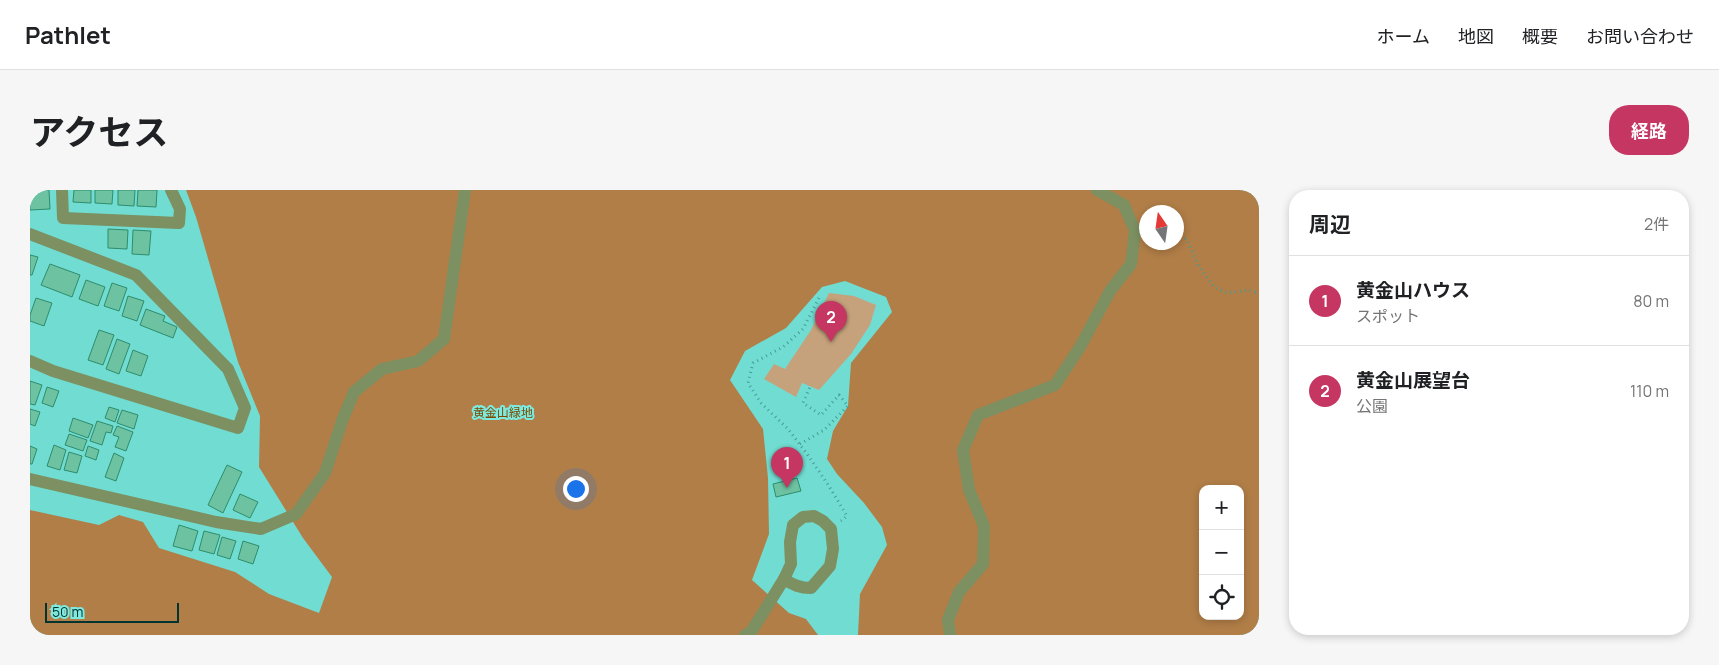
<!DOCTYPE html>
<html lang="ja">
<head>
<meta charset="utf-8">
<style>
	:root { --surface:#fff; --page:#f6f6f6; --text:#202124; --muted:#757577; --line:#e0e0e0; --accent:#c53762 }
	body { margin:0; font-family:Manrope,"Noto Sans JP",sans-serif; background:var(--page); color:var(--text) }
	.controls { position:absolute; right:15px; bottom:15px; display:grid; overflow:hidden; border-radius:10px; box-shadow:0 2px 8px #0003 }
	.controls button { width:45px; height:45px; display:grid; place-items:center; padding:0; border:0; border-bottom:1px solid var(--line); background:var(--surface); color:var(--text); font:25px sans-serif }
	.compass { position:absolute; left:1109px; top:15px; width:45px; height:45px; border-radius:50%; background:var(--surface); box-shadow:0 2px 8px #0003; rotate:347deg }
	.scale { position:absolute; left:15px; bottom:12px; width:134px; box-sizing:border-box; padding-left:5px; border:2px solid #013430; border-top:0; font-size:14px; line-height:18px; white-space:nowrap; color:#013430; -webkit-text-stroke:4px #7ee9de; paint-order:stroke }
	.you { position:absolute; left:545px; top:298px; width:18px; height:18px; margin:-12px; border:4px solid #fff; border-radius:50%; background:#1a73e8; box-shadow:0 0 0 8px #1a73e833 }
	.badge { display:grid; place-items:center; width:32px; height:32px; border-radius:50%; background:var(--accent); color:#fff; font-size:16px; font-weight:700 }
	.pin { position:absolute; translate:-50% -41px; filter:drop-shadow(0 1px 2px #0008) }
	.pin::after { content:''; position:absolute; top:26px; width:18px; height:15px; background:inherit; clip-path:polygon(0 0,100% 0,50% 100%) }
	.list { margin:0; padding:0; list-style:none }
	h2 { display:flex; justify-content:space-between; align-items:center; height:65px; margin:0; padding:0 20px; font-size:21px }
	h2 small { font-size:16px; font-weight:400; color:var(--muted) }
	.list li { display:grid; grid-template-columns:32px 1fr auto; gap:15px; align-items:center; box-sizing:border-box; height:90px; padding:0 20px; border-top:1px solid var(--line) }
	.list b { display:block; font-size:19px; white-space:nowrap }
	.list p { margin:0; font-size:16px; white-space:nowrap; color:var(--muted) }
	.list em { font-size:16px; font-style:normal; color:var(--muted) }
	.icon { flex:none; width:28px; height:28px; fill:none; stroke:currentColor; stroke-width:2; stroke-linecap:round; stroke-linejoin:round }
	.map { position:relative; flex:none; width:1229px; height:445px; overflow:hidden; border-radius:20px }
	header { display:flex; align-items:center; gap:30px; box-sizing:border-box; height:70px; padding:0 25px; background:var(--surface); border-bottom:1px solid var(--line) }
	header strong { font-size:24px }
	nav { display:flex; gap:28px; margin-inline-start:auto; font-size:18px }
	.intro { display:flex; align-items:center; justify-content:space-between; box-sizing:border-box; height:120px; padding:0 30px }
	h1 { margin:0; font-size:35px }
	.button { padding:12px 22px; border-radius:20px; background:var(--accent); color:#fff; font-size:18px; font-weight:700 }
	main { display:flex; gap:30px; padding:0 30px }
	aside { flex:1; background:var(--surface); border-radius:20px; box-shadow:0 2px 8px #0003 }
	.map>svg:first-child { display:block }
	.green { fill:#c6a27c }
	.forest { fill:#b17e47; fill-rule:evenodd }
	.building { fill:#6dc2a1; stroke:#2e8d6d }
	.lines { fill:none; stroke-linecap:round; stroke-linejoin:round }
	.path { stroke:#469c94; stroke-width:3; stroke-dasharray:1 4; stroke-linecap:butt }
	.minor { stroke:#7c9061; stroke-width:12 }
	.labels { text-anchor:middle; stroke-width:4; stroke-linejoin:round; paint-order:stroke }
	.park-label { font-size:12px; fill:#7b4900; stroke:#7ee9de }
</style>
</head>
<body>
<header>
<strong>Pathlet</strong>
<nav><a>ホーム</a><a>地図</a><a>概要</a><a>お問い合わせ</a></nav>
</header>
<div class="intro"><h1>アクセス</h1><a class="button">経路</a></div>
<main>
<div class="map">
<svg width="1229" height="445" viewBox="0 0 1229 445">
	<rect width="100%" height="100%" fill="#71dcd1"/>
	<path class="green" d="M799,103L824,106L846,115L840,135L821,164L789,200L772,193L766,207L734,189L744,174L755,179L781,140Z"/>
	<path class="forest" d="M156,0H1229V445H828L830,404L857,355L852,337L834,313L807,284L797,269L803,241L818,216L821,173L862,122L856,107L815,91L792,97L756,138L715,161L700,190L733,239L738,288L739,344L722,390L759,423L776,429L788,445H0V320L69,335L89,325L113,332L129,358L205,382L239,404L289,423L302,387L273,348L229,277L230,226L208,172L166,27ZM1116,22H1146V52H1116ZM1173,299H1210V426H1173Z"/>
	<g class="building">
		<path d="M0,0H19L20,19L0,20Z"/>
		<path d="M44,0H61V13L43,12Z"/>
		<path d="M65,0H83L82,14L65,13Z"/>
		<path d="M88,0H105L104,16L88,15Z"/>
		<path d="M108,0H127L126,17L107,16Z"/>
		<path d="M78,39L98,40L97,59L78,58Z"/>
		<path d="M103,40L121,41L119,65L102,64Z"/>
		<path d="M0,65L8,67L2,85H0Z"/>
		<path d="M20,74L50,85L42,107L11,95Z"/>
		<path d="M56,90L75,97L68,116L49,109Z"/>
		<path d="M82,93L97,98L89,121L74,116Z"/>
		<path d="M98,106L114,111L107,131L92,126Z"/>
		<path d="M6,108L22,113L14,136L0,131V125Z"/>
		<path d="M116,119L135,126L133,131L147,137L143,148L110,135Z"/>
		<path d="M69,140L84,145L73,175L58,170Z"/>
		<path d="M87,149L100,154L89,184L76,179Z"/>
		<path d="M103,160L118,166L111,186L96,181Z"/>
		<path d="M0,191L12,195L5,215L0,214Z"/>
		<path d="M17,197L29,201L23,217L12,213Z"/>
		<path d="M79,217L89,220L85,232L75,228Z"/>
		<path d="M0,219L10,222L5,236L0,234Z"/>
		<path d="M92,220L108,225L104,239L87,233Z"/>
		<path d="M43,228L63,235L58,248L39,241Z"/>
		<path d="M67,231L83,236L81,243L76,242L72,255L60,251Z"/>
		<path d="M87,236L103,242L96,261L85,257L89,247L83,245Z"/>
		<path d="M39,244L57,250L53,261L35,255Z"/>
		<path d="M24,255L36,260L30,280L17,276Z"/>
		<path d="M0,256L7,259L2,274H0Z"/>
		<path d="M58,256L69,260L66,270L55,266Z"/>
		<path d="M39,262L52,266L47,283L34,280Z"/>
		<path d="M84,263L94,268L86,291L75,287Z"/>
		<path d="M197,275L212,282L193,323L178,315Z"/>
		<path d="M767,288L771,301L746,307L743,294Z"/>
		<path d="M210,304L228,312L220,328L203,320Z"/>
		<path d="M149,335L168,341L162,361L143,356Z"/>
		<path d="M174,341L190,345L184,364L169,360Z"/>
		<path d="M192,347L206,351L200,369L187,365Z"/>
		<path d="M213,351L229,356L223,374L208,369Z"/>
	</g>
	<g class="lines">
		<g class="path">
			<path d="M1146,43L1157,50L1168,75L1184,97L1197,103L1219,100L1229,104"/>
			<path d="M789,108L773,139L753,157L723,173L718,193L731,213L758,239L777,264L797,293L817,326L811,331"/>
			<path d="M770,254L794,240L818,216L809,205L791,225L773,213L780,197"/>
		</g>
		<g class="minor">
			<path d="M32,0L33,28L149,33L150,19L141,0"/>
			<path d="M0,44L106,85L198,179L215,218L208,238L23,181L0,171"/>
			<path d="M0,289L186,332L231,339L266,324L295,283L312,231L324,202L352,179L388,171L414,149L435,0"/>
			<path d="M784,326L793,331L801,339L803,359L800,376L781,398C770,398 763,395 754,389L761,374L760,352L763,335L773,327Z"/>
			<path d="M715,445L721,442L754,389"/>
			<path d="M920,445L918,430L929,402L953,374L954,336L939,300L933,260L948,225L1025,195L1050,157L1080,101L1101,74L1105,41L1094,15L1067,0"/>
		</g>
	</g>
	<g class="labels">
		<g class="park-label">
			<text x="473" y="227">黄金山緑地</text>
		</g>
	</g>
</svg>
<div class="controls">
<button>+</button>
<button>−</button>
<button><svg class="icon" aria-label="locate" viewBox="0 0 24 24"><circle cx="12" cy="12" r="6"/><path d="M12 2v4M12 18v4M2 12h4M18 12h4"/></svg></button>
</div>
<svg class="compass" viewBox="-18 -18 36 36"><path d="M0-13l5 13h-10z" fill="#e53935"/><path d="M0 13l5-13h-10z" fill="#757577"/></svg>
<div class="scale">50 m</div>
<div class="you"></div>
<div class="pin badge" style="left:757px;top:298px">1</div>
<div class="pin badge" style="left:801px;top:152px">2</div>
</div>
<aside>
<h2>周辺<small>2件</small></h2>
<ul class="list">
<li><span class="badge">1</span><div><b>黄金山ハウス</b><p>スポット</p></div><em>80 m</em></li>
<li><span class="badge">2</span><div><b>黄金山展望台</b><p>公園</p></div><em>110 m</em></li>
</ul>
</aside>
</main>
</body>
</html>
